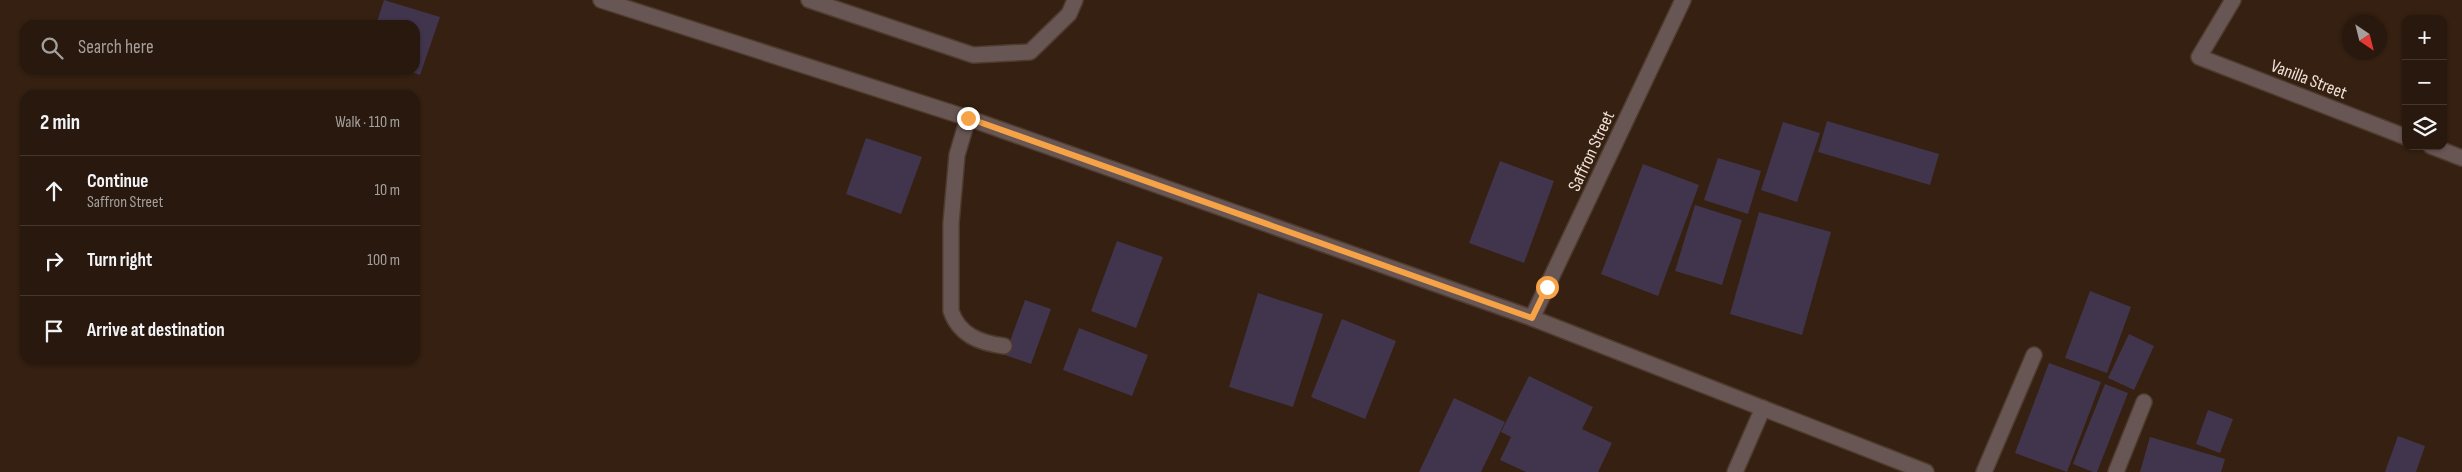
<!DOCTYPE html>
<html lang="en">
<head>
<meta charset="utf-8">
<style>
	:root { --surface:#28180d; --page:#302116; --text:#f1f3f6; --muted:#a5a09d; --line:#44372e }
	body { margin:0; font-family:"Sofia Sans Condensed",sans-serif; background:var(--page); color:var(--text) }
	.controls { position:absolute; right:15px; top:15px; display:grid; overflow:hidden; border-radius:10px; box-shadow:0 1px 4px #0004 }
	.controls button { width:45px; height:45px; display:grid; place-items:center; padding:0; border:0; border-bottom:1px solid var(--line); background:var(--surface); color:var(--text); font:25px sans-serif }
	.compass { position:absolute; left:2342px; top:15px; width:45px; height:45px; border-radius:50%; background:var(--surface); box-shadow:0 1px 4px #0004; rotate:145deg }
	.stop { position:absolute; width:15px; height:15px; margin:-11px; border:4px solid #f6a246; border-radius:50%; background:#fff }
	.stop.end { background:#f6a246; border-color:#fff; box-shadow:0 1px 5px #0008 }
	.list { margin:0; padding:0; list-style:none }
	h2 { display:flex; justify-content:space-between; align-items:center; height:65px; margin:0; padding:0 20px; font-size:21px }
	h2 small { font-size:16px; font-weight:400; color:var(--muted) }
	.list li { display:grid; grid-template-columns:32px 1fr auto; gap:15px; align-items:center; box-sizing:border-box; height:70px; padding:0 20px; border-top:1px solid var(--line) }
	.list b { display:block; font-size:19px; white-space:nowrap }
	.list p { margin:0; font-size:16px; white-space:nowrap; color:var(--muted) }
	.list em { font-size:16px; font-style:normal; color:var(--muted) }
	.icon { flex:none; width:28px; height:28px; fill:none; stroke:currentColor; stroke-width:2; stroke-linecap:round; stroke-linejoin:round }
	.map { position:relative; flex:none; width:2462px; height:472px; overflow:hidden }
	.search { position:absolute; background:var(--surface); box-shadow:0 1px 4px #0004; left:20px; top:20px; width:400px; height:55px; display:flex; align-items:center; gap:12px; box-sizing:border-box; padding:0 18px; border-radius:15px; color:var(--muted); font-size:19px }
	.panel { position:absolute; background:var(--surface); box-shadow:0 1px 4px #0004; left:20px; top:90px; width:400px; height:275px; border-radius:15px }
	.map>svg:first-child { display:block }
	.building { fill:#40354c }
	.lines { fill:none; stroke-linecap:round; stroke-linejoin:round }
	.minor-casing { stroke:#4f3b2d; stroke-width:18 }
	.minor { stroke:#685654; stroke-width:15 }
	.route { stroke:#f6a246; stroke-width:6 }
	.labels { text-anchor:middle; stroke-width:4; stroke-linejoin:round; paint-order:stroke }
	.street-label { font-size:18px; fill:#f0e1d8; stroke:#352011 }
</style>
</head>
<body>
<div class="map">
<svg width="2462" height="472" viewBox="0 0 2462 472">
	<rect width="100%" height="100%" fill="#352011"/>
	<g class="building">
		<path d="M384,0L440,17L420,75L406,70H415V25H376Z"/>
		<path d="M1827,121L1939,154L1930,185L1818,152Z"/>
		<path d="M1783,122L1820,133L1797,202L1761,190Z"/>
		<path d="M866,138L922,157L901,214L846,194Z"/>
		<path d="M1718,158L1761,171L1748,214L1704,200Z"/>
		<path d="M1500,161L1554,181L1524,263L1469,243Z"/>
		<path d="M1643,164L1699,185L1658,296L1601,274Z"/>
		<path d="M1695,205L1742,220L1722,285L1675,271Z"/>
		<path d="M1759,212L1831,232L1802,335L1730,314Z"/>
		<path d="M1117,241L1163,257L1136,328L1091,311Z"/>
		<path d="M2090,291L2131,307L2107,373L2065,358Z"/>
		<path d="M1258,293L1323,314L1293,407L1229,387Z"/>
		<path d="M1025,300L1051,309L1031,364L1005,355Z"/>
		<path d="M1342,319L1396,341L1365,419L1311,397Z"/>
		<path d="M1079,328L1148,355L1132,396L1063,370Z"/>
		<path d="M2129,334L2154,346L2134,390L2108,378Z"/>
		<path d="M2049,363L2101,382L2067,472L2015,453Z"/>
		<path d="M1529,376L1593,407L1582,429L1612,443L1598,472H1526L1500,460L1511,437L1501,432Z"/>
		<path d="M2105,384L2128,393L2097,472H2093L2073,464Z"/>
		<path d="M1454,398L1505,422L1481,472H1419Z"/>
		<path d="M2208,410L2233,419L2220,453L2196,444Z"/>
		<path d="M2398,436L2425,446L2416,472H2385Z"/>
		<path d="M2150,437L2225,459L2221,472H2140Z"/>
	</g>
	<g class="lines">
		<defs>
			<g id="minor">
				<path d="M601,0L968,118L1532,318L1926,472"/>
				<path d="M809,0L973,55L1030,52L1069,14L1075,0"/>
				<path d="M2233,0L2199,57L2406,137"/>
				<path d="M968,118L957,155L951,223V311C959,335 980,343 1004,346"/>
				<path d="M2431,146L2462,158"/>
				<path d="M1532,318L1683,0"/>
				<path d="M1735,472L1763,408"/>
				<path d="M1984,472L2034,355"/>
				<path d="M2116,472L2144,402"/>
			</g>
		</defs>
		<use href="#minor" class="minor-casing"/>
		<use href="#minor" class="minor"/>
	</g>
	<g class="lines">
		<path class="route" d="M968,118L1532,318L1547,287"/>
	</g>
	<g class="labels">
		<g class="street-label">
			<text transform="translate(2309 79) rotate(21)" y="6">Vanilla Street</text>
			<text transform="translate(1591 151) rotate(-65)" y="6">Saffron Street</text>
		</g>
	</g>
</svg>
<div class="controls">
<button>+</button>
<button>−</button>
<button><svg class="icon" aria-label="layers" viewBox="0 0 24 24"><path d="M12 4l9 5-9 5-9-5zM3 14l9 5 9-5"/></svg></button>
</div>
<svg class="compass" viewBox="-18 -18 36 36"><path d="M0-13l5 13h-10z" fill="#e53935"/><path d="M0 13l5-13h-10z" fill="#a5a09d"/></svg>
<div class="stop" style="left:1547px;top:287px"></div>
<div class="stop end" style="left:968px;top:118px"></div>
<div class="search"><svg class="icon" aria-label="search" viewBox="0 0 24 24"><circle cx="10" cy="10" r="6"/><path d="M15 15l6 6"/></svg>Search here</div>
<section class="panel">
<h2>2 min<small>Walk · 110 m</small></h2>
<ul class="list">
<li><svg class="icon" aria-label="ahead" viewBox="0 0 24 24"><path d="M12 20V5M6 11l6-6 6 6"/></svg><div><b>Continue</b><p>Saffron Street</p></div><em>10 m</em></li>
<li><svg class="icon" aria-label="right" viewBox="0 0 24 24"><path d="M7 20v-9h11M14 6l5 5-5 5"/></svg><div><b>Turn right</b></div><em>100 m</em></li>
<li><svg class="icon" aria-label="arrive" viewBox="0 0 24 24"><path d="M6 21V4h12l-3 4 3 4H6"/></svg><div><b>Arrive at destination</b></div></li>
</ul>
</section>
</div>
</body>
</html>
